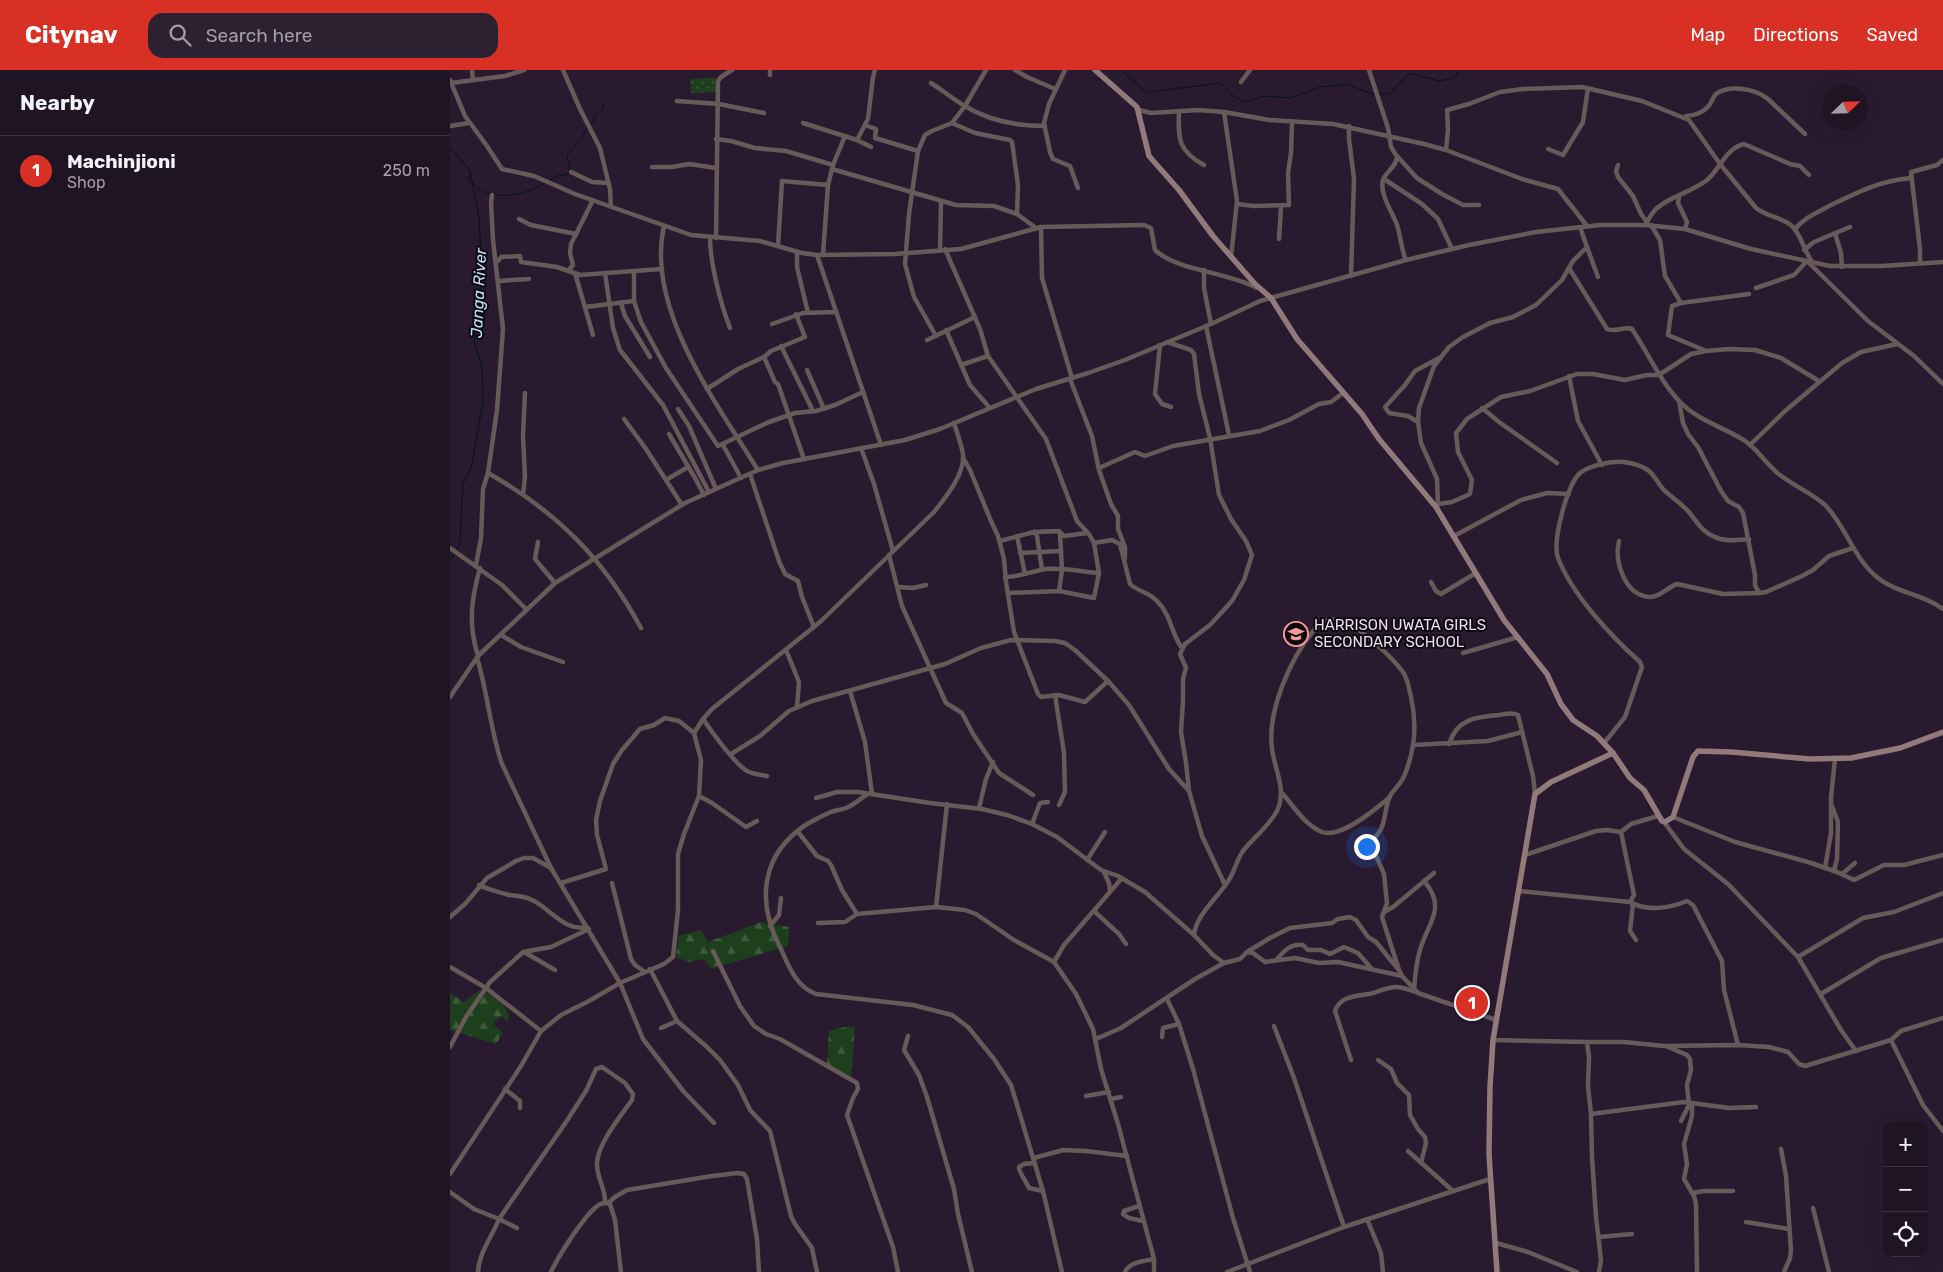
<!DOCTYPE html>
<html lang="en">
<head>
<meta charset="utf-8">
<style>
	:root { --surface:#1f1424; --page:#2c2131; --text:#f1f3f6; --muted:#a19ea6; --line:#3c3341; --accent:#d93025 }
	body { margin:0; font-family:Rubik,sans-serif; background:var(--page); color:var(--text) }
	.controls { position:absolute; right:15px; bottom:15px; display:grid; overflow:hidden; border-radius:10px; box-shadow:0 5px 20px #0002 }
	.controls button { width:45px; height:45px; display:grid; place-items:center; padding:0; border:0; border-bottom:1px solid var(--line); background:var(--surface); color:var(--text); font:25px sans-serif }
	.compass { position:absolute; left:1373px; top:15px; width:45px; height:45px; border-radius:50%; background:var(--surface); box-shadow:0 5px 20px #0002; rotate:67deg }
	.you { position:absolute; left:916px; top:776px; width:18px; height:18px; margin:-12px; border:4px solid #fff; border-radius:50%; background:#1a73e8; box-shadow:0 0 0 8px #1a73e833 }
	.badge { display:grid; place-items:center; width:32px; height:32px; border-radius:50%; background:var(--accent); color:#fff; font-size:16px; font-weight:700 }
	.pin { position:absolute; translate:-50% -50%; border:2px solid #fff; box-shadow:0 1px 5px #0006 }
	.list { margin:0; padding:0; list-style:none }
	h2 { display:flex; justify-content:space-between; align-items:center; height:65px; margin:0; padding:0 20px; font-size:21px }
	h2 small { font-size:16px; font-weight:400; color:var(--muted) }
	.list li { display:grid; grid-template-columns:32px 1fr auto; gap:15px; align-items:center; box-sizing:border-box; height:70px; padding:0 20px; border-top:1px solid var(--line) }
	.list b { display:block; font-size:19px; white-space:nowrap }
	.list p { margin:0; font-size:16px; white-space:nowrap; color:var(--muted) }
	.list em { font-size:16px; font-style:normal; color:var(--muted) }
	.icon { flex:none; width:28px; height:28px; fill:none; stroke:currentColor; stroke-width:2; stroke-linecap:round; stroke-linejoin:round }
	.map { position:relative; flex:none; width:1493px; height:1202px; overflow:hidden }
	header { display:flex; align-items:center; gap:30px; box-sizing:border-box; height:70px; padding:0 25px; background:var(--accent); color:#fff }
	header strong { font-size:24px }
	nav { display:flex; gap:28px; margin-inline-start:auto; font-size:18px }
	.search { width:350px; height:45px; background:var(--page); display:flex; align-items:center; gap:12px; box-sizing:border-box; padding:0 18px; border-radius:15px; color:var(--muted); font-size:19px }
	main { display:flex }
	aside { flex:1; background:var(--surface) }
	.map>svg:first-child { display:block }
	.education { fill:#362223 }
	.grass { fill:url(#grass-dots) }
	.forest { fill:url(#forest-firs) }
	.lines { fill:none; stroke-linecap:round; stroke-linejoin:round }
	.stream { stroke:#01141c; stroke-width:1 }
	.street { stroke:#695a5a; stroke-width:4.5 }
	.secondary { stroke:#927a7a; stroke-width:5.5 }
	.labels { text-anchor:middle; stroke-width:4; stroke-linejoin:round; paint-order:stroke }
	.poi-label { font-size:15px; fill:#e8deed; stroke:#0e0811; text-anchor:start }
	.water-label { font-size:16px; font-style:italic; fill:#bfe3f4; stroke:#0e0811 }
</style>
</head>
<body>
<header>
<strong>Citynav</strong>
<div class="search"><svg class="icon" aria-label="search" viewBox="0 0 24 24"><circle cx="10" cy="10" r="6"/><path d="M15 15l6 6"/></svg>Search here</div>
<nav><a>Map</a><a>Directions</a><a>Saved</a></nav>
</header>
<main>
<aside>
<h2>Nearby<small></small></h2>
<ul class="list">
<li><span class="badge">1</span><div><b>Machinjioni</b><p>Shop</p></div><em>250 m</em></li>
</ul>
</aside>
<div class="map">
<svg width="1493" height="1202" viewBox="0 0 1493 1202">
	<defs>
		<pattern id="grass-dots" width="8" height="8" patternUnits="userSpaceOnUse" patternTransform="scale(1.25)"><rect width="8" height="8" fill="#1e3f1b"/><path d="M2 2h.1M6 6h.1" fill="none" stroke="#3f5a3c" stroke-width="1.8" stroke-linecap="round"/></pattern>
		<pattern id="forest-firs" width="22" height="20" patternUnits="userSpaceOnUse" patternTransform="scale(1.25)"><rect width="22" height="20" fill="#1e3f1b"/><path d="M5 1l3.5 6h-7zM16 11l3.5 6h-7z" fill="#3f5a3c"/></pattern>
	</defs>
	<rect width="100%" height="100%" fill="#291a30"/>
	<path class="education" d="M850,549L860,561L848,579L832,567Z"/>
	<path class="grass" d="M266,8L267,22L241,23L240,9Z"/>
	<g class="forest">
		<path d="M311,852L339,857L338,876L261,899L254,889L238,892L226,887L229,866L251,860L258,872Z"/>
		<path d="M30,920L50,929L59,945L58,951L51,946L43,954L53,963L46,974L0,960V923L14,932Z"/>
		<path d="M398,956L405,957L401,1008L377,994L379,961Z"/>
	</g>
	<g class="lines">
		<g class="stream">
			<path d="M671,0L697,23C721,18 746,17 771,13L782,25L795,32L814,26L840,28L870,17L897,14L919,23L924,24"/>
			<path d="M928,24H939L960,3L989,11L1004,8L1009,0"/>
			<path d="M141,55L144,51V45L153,39V34"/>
			<path d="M0,78L20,100L29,147L32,204L24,272L32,297L33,332L21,398L13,414L10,469L6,483L0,490"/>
			<path d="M20,104L18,110C23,112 25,117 31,120C53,131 75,124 96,113"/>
			<path d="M99,111L107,106L118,104L120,100L117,88L118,84L132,69L134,63L138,57"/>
		</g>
		<g class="street">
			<path d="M22,0L23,10"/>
			<path d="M113,0L130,39L150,78L160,119L161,137"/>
			<path d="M320,0V5"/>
			<path d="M565,0L577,7L605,19"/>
			<path d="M615,0L599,34L594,53L600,82L603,89L620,96L628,118"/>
			<path d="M919,0L938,58L941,77L946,85L967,108L992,124L1013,135H1029"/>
			<path d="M0,10L15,46L37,76L52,99L84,106L125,124L241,165L310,171L352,183L367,185L445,184L511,179L591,157L694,155L701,158L705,180C727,201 778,202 807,218"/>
			<path d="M791,12L800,0"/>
			<path d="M1,13L55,6L74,0"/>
			<path d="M481,13C492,20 502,28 513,35C537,50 567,56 595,56"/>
			<path d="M227,31L269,34L314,43"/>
			<path d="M689,40L701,43L748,40L774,42L819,50L883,54L974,74L996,80L1072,109L1108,119L1137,156"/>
			<path d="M729,41C728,69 728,81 754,95"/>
			<path d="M774,42L787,131L781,187"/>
			<path d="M1236,46C1244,46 1255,42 1260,34C1262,31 1263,27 1266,24C1280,14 1306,19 1318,29L1355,64"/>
			<path d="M353,53L407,70L421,77"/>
			<path d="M502,53L525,63L560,70L562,72L568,115L567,144"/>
			<path d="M415,55L426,59L425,68L468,81"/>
			<path d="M0,56L19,53"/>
			<path d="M899,56V69L904,109L901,206"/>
			<path d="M266,69L281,71L305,78L336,81L383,95"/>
			<path d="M407,70L418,49L423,7L425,0"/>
			<path d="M1098,79L1113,85L1133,52L1138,18"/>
			<path d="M996,80L998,60L997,40L1019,34L1050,22L1073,19L1132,17L1192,31L1239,50L1270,94L1306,138C1317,147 1332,147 1342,156C1350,163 1355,182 1362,192"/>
			<path d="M947,86C947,97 936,101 933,110C929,124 943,143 947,155C951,167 951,179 956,190"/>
			<path d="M1168,95L1166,101L1168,107L1183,126L1191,144L1197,152"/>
			<path d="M202,97H222L239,94L266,98"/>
			<path d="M382,99L506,135L544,136L567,144L586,158"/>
			<path d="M121,102L142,112L159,113"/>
			<path d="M934,109L972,134L988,149L1002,179"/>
			<path d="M1229,126L1228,133L1237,152L1235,159"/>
			<path d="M787,134L804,136L839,135L838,103L841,83L842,52"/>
			<path d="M69,149L81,155L126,164"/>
			<path d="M1195,155C1198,150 1202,143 1206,139C1220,126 1242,122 1257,110C1270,99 1276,78 1294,74L1340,94L1350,96L1359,105"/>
			<path d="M1201,155L1210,170L1215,206L1231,233L1299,224"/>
			<path d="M214,156C195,238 267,334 308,400"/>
			<path d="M591,157L592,208L622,308"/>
			<path d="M1345,159C1354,148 1365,144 1377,137C1406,123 1428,111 1461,108"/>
			<path d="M1385,163L1391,183L1392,197"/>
			<path d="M260,168C260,193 271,235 280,258"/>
			<path d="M266,168L268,11L271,7L282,0"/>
			<path d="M829,169L831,137"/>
			<path d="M328,176L332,111L378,115"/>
			<path d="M1137,177L1148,207"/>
			<path d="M495,179L530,259L538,286L596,369L627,451L639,464L644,473L649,503L644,528L609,521L558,523"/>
			<path d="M490,180L491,131"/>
			<path d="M1354,180L1364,172L1400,157"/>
			<path d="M347,182V197L358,243"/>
			<path d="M367,185L431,375"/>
			<path d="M373,185L378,115L383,95L395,66"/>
			<path d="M46,191H48L51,187L70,186L71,192L107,197L130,205L212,199"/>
			<path d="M1470,193V179L1461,102L1487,95L1493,90"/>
			<path d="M1119,198L1157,259C1166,263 1173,256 1182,259C1198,283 1210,311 1230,332C1246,349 1272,357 1292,369C1307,377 1316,395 1330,405C1344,416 1362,423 1375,435C1396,456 1403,488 1428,508C1448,524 1472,523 1493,539"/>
			<path d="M119,200L123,195L120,183L121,174L143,130"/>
			<path d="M754,200V218L761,254"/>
			<path d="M184,201V231L191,252L216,298L268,376L319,352L345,343L366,341L385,335L413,322"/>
			<path d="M125,203L143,265"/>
			<path d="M155,203L163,258L170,280L213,335L259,422"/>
			<path d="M48,211L79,209"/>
			<path d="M1306,218L1344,205L1357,191L1418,251L1464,286L1493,314"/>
			<path d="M171,233L175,246L200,287"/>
			<path d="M1231,233L1222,236L1218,265L1254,280"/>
			<path d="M135,237L184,231"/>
			<path d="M322,254L353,243L386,242"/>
			<path d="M756,256L779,365"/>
			<path d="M496,260L520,315L539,337"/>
			<path d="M486,266L464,227L455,194L459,144L468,81L475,65L482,61L502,53L515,36L536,0"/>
			<path d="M477,270L525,247"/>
			<path d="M717,272L741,280L744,284L749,324L760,368L769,425L781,449L796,471L802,485L794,510L782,531L760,555L735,574L730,584L736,598L733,609V630L731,662L736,693L739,721L752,766L775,815"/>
			<path d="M710,275L705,324L712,334L721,337"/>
			<path d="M331,276L363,341"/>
			<path d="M314,287L325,312L328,314L354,389"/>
			<path d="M511,295L538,286"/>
			<path d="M357,300L374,339"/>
			<path d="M1119,306L1128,351L1152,395"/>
			<path d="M620,309L642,366L649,400L661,434L668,446V459L675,477V488"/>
			<path d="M257,319L288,299L314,287L321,281L355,267L346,244"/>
			<path d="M1229,331L1233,353L1238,364L1248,377L1271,421L1278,431L1289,437L1293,443L1305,505V515L1309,523L1316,522L1352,506L1363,500L1379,486L1403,478"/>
			<path d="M1032,338L1049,352L1107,393"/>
			<path d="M228,339L239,356L266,419"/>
			<path d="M174,349L196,379L232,435"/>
			<path d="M968,352L958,346L939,343L935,337L955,315L965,301L989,288"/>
			<path d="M219,364L245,408L254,425"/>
			<path d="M273,375L291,408"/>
			<path d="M1300,375L1335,341L1392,293L1411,282L1447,274"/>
			<path d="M411,378L424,414L443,481"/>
			<path d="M513,388L520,400L541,451L548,466L554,489L556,512L564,562L588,624L591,627L609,625L635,632L658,611"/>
			<path d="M649,398L685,382L695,386L723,376L810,361L839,350L869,334L881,332L893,323"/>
			<path d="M38,403C107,442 153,488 191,558"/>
			<path d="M300,404L329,491L335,504L348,511L352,527L364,557"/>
			<path d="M216,410L238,397"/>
			<path d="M73,424L75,407L73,366L75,323"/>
			<path d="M988,434L1002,432L1020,424L1022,410L1008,382L1006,363L1017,349L1051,327L1080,321L1127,304H1143L1175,310L1197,305H1209L1241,284L1256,281L1279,279L1305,280L1331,288L1369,311"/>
			<path d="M988,435L987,409L971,373L968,352L969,338L984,296L999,277L1013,267L1040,253L1063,247L1086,235L1112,210L1123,191L1137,177L1130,157"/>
			<path d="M584,462L587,466L592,500"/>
			<path d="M567,466L575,504"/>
			<path d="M1004,466L1071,430L1097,423L1119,424"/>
			<path d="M550,471L584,462L609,461L614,466L637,463"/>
			<path d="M1169,471C1164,492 1175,525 1199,527C1208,528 1218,517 1227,514L1273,524L1309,523"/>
			<path d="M88,472L85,489L105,513"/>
			<path d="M644,473L662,470L670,474L680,514C687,521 699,522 707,531C721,544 722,566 732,578"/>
			<path d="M0,478L52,515L76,539"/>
			<path d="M570,483L611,481"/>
			<path d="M439,485L452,536L496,633L512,643L523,664L549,703L583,725"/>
			<path d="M26,495L31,468L33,419L38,403L47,340L53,259L43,170L41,132L42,125"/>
			<path d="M555,507C567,507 578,503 590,500C605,496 633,502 649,503"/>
			<path d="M981,512L986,521L991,524L1026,503"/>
			<path d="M448,517L463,518L476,515"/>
			<path d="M609,521L612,500L610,463"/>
			<path d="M51,565L71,577L113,592"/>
			<path d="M336,580L349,612L347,637"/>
			<path d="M1013,583L1068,567"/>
			<path d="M28,586C18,554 21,530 30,498"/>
			<path d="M27,588C38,623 40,660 52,694L101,798L170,913L193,969L234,1022L264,1053"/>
			<path d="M400,621L415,672L422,724"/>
			<path d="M605,625L614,683L615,722L609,735"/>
			<path d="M0,627L28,586L105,513L235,433L308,400L333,393L455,370L490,359L586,319L638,303L675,290L761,254L810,231L956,190L1019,175L1086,162L1150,155H1195L1235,159L1301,179L1380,196H1432L1493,192"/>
			<path d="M253,649C261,661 285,694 297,701C303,704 310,705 317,706"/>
			<path d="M1154,673L1175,647L1192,597L1190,592C1161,566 1123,526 1108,488C1102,471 1117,415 1130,403C1140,395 1162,391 1174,392C1181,393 1193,396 1199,401C1204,405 1208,413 1213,419C1221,427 1231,433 1238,441C1247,452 1252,462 1265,467C1275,472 1287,470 1299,469"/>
			<path d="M999,674C1007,649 1025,647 1049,645C1055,644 1062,642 1068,645L1083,706L1085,724"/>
			<path d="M963,675L1038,671L1072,662"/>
			<path d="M281,684L310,666L339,641L362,631L495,594L531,578L561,570L605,571L615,573L625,580L658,611L679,635L719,699L739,721"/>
			<path d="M418,724C411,728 404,735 396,738C391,740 386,740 381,742C373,745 365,750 357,754C311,784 306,831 330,877C338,895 346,917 366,924L463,935L502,945L518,957L544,989L561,1015L593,1121L612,1202"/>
			<path d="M833,724C844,737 855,755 872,762C891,769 927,738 940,727"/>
			<path d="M249,726L262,733L296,757L307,751"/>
			<path d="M366,728L387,722H408L480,733L532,739L557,745L582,754L607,767L651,800L668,806L695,822L744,865L763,885L774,893"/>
			<path d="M1382,736L1388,752L1387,789L1384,801"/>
			<path d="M529,738L536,709L543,692"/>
			<path d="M1223,747L1285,772L1358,792L1387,802L1404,810L1434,795H1454L1493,785"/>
			<path d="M1214,752L1234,779L1278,814L1348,887L1391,960L1406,981"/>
			<path d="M582,754L590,733L598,732"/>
			<path d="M348,762L367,786L378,791L381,795L392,820L407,844L486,837L515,840L526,844L564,870L604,892L626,924L643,959L651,999L668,1054L704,1189V1202"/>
			<path d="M1075,785L1146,761L1157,760L1171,762L1181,754L1208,746"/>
			<path d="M637,790L655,762"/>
			<path d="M1375,798L1381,763V727L1385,689"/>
			<path d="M654,802L659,813L660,821"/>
			<path d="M1392,804L1405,793"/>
			<path d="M111,813L156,799L147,765L146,750L150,731L163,694L172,680L190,659L204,655L215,648L229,651L244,663"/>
			<path d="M162,813L181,889L185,895L195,902"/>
			<path d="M29,815C39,820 49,822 59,825C67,826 75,826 82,830C100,838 114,862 137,857"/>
			<path d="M1069,821L1180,832L1184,825L1171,762"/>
			<path d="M1180,832C1197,842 1220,838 1237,831L1243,835L1272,891L1274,920L1288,975"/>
			<path d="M1183,834L1180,861L1186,870"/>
			<path d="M486,837L497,734"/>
			<path d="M644,841L669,864L676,874"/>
			<path d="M934,842L943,837L984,803"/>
			<path d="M0,847L15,834L37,808L66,791L74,788H83L101,798"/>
			<path d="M368,853L395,852L407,844"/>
			<path d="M320,856L329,845L331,828"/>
			<path d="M744,865C746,844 770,826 780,808C785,800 787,789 793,781C804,767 818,757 827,741C837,720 825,701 822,679C817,641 840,589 864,560C876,545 891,548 906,558C922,570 941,586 953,602C958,609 959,619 961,627C967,653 965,679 955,704C952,713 944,719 940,726C935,736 936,749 931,759C928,765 923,768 921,774L934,804L937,833L932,847L949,900L952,906L968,923L1046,950"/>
			<path d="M263,881L290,936L304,956L316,964L330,969L407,1013L408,1019L403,1028L397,1045L443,1177L448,1202"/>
			<path d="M73,882L101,877L139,859"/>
			<path d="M797,882L820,868L840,858L882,853L888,849L900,847L906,850L918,867L926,872L948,899"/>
			<path d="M1348,887L1413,848L1444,842L1493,823"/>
			<path d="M827,889C834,881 841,873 853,875L858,880H871L880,884L894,877L908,883L921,898"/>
			<path d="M604,892L614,875L672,808"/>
			<path d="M0,897L36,918L91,961"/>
			<path d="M200,899L227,951L257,977L270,990L288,1015L300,1040L320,1061L341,1146L345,1154L362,1178L367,1202"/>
			<path d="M964,920C965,907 966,893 970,880C977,854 998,838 974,811"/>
			<path d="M1371,924L1431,888L1493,870"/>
			<path d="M717,929L729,954L743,999L783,1148L800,1202"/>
			<path d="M824,956L844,1008L894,1157"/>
			<path d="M211,958L227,951"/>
			<path d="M458,966L454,980L469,1005L477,1027L504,1119L508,1144L522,1202"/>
			<path d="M712,967L713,958L729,954"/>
			<path d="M646,969L671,958L745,909L774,893L790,889L797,882L803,883L815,892L845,888L869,893L888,892L952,906"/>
			<path d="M1043,970L1137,972L1139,987L1138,1016L1141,1044L1142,1087L1146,1147L1151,1190L1149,1202"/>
			<path d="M1441,970L1473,1035L1493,1061"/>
			<path d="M1137,972H1174L1214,976L1288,975L1319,977L1338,982L1349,994L1355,996L1441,970L1451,961L1493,948"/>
			<path d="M1216,976L1237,985L1240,989L1241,1000L1237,1015L1239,1035L1231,1051"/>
			<path d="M0,977L16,947L40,912L72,883L74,882L105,900"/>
			<path d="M901,990L885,941C890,926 906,926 919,924C929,922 936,917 946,917C953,917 959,920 966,922"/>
			<path d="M928,990L941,999L947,1013L959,1025L960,1045L968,1059L975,1067L976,1073L971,1093"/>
			<path d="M55,1019L70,1031V1038"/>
			<path d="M636,1026L659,1022"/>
			<path d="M661,1029L671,1027"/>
			<path d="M1242,1033V1046L1234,1074L1237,1094L1234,1109L1244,1126L1246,1134L1247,1202"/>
			<path d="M1141,1044L1234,1032L1279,1038L1306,1037"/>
			<path d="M1331,1079L1336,1106L1341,1181L1340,1188L1334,1202"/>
			<path d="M958,1081L1003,1121"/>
			<path d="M584,1088L613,1080L636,1081L677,1086"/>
			<path d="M585,1093L574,1094L569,1097C569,1103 576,1111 579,1118L593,1121"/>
			<path d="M0,1104L71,996L91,961L111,945L139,931L170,913L214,894L223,887L228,840V784L234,764L249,726L251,690L244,663L253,649L262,639L370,552L484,442C496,427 515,404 513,384C511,373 507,363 504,353"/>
			<path d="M0,1122L24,1139L49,1149L67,1158"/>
			<path d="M1242,1123L1254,1121H1283"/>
			<path d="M158,1133L165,1127L177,1120L262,1106L288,1103L294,1104L297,1109L307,1169L309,1202"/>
			<path d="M689,1136L674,1141L673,1144L679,1148L693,1151"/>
			<path d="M1363,1138L1379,1202"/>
			<path d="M917,1149L931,1183L933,1202"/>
			<path d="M1296,1152L1339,1159"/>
			<path d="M1149,1167L1182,1164"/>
			<path d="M1046,1173L1078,1182L1127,1202"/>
			<path d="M28,1202C29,1182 42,1167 49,1149L116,1052L136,1021L146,999L152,997L175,1013L183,1024L182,1030C171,1045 146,1076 147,1095C147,1108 156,1120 155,1133"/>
			<path d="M101,1202C109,1185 132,1149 146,1137C150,1133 156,1132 160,1134L165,1150L171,1202"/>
			<path d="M675,1202C680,1192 693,1191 704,1189"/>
			<path d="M777,1202L894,1157L1040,1109"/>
		</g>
		<g class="secondary">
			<path d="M645,0L687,37L699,86L729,120L763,166L805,214L821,228L847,269L912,344L929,369L986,437L1054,550L1097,604L1111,634L1123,650L1147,666L1163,683L1180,708L1194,720L1212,751L1215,752L1223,747L1243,687L1248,681L1281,682L1360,689L1401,688L1450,678L1493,662"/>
			<path d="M1047,1202L1039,1084L1040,1017L1043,970L1085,724L1101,712L1163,683"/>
		</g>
	</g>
	<defs>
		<symbol id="school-ring" viewBox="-11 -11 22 22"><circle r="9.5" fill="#0e0811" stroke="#f59c96" stroke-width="1.5"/><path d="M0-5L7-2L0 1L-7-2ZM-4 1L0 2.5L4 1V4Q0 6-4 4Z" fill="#f59c96"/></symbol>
	</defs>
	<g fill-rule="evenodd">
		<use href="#school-ring" x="832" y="550" width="28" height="28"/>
	</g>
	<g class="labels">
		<g class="poi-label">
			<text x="864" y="560">HARRISON UWATA GIRLS<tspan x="864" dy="17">SECONDARY SCHOOL</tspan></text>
		</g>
		<g class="water-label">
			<text transform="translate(28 223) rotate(-87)" y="6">Janga River</text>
		</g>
	</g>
</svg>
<div class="controls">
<button>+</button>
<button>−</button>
<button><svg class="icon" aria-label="locate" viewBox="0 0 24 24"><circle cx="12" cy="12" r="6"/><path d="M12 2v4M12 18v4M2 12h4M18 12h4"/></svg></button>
</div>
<svg class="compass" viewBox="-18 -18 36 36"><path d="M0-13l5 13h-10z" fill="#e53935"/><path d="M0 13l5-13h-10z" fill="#a19ea6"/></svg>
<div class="you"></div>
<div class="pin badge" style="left:1022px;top:933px">1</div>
</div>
</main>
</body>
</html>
